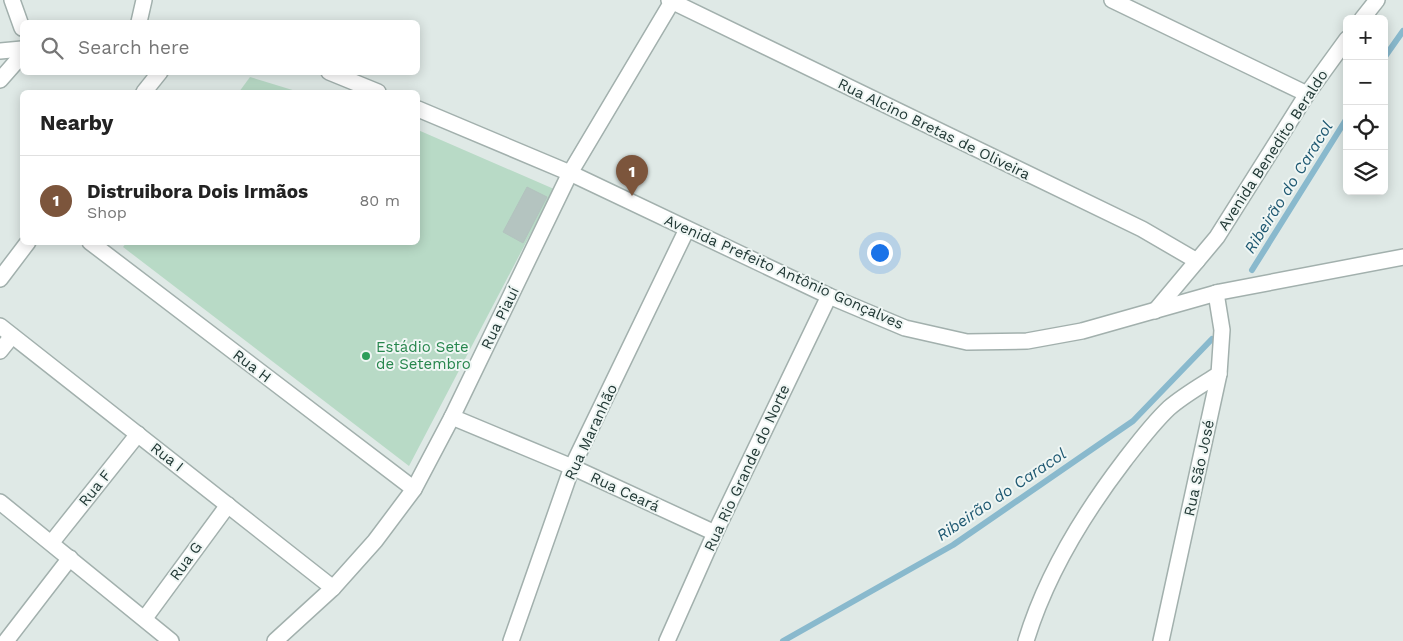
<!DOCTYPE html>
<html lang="en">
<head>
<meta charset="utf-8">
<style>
	:root { --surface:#fff; --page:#f2f2f2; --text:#222; --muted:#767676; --line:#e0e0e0; --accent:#7c553c }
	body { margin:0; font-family:"Work Sans",sans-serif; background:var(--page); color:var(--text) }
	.controls { position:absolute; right:15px; top:15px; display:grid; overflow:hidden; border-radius:8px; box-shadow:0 2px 12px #0003 }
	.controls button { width:45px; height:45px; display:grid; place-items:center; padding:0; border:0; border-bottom:1px solid var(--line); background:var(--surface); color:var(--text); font:25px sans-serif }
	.you { position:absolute; left:879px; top:252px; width:18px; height:18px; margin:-12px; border:4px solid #fff; border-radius:50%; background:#1a73e8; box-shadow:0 0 0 8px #1a73e833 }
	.badge { display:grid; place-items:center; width:32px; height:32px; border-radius:50%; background:var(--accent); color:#fff; font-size:16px; font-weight:700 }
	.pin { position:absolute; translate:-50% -41px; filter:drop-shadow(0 1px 2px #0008) }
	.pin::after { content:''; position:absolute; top:26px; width:18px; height:15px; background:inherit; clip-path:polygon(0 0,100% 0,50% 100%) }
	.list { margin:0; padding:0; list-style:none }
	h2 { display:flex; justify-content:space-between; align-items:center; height:65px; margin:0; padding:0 20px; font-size:21px }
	h2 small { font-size:16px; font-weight:400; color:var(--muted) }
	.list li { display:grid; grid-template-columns:32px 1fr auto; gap:15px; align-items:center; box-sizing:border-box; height:90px; padding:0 20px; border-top:1px solid var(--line) }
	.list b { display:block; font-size:19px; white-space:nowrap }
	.list p { margin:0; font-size:16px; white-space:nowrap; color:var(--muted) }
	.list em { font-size:16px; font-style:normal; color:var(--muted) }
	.icon { flex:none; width:28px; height:28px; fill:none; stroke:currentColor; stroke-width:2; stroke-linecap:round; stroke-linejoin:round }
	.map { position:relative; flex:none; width:1403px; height:641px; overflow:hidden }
	.search { position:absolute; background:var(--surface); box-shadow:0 2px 12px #0003; left:20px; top:20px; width:400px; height:55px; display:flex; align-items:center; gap:12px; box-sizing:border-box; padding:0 18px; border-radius:8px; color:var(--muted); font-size:19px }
	.panel { position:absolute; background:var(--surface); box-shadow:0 2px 12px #0003; left:20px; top:90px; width:400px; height:155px; border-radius:8px }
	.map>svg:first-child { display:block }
	.green { fill:#b8dac6 }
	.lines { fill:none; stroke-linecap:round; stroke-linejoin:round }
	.stream { stroke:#89b9cd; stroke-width:6 }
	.building { fill:#b4c4c0; stroke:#b2c3be }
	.minor-casing { stroke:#a2b0ad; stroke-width:18 }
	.tertiary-casing { stroke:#a2b0ad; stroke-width:18 }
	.minor { stroke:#fff; stroke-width:15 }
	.tertiary { stroke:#fff; stroke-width:15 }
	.leisure-dot { fill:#2e9e5b; stroke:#eff6f4; stroke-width:2 }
	.labels { text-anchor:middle; stroke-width:4; stroke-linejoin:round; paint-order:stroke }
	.street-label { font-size:15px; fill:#213835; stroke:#eff6f4 }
	.leisure-label { font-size:15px; fill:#27864d; stroke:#eff6f4; text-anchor:start }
	.water-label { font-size:16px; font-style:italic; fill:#1e5871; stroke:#eff6f4 }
</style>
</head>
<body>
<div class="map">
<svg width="1403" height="641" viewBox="0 0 1403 641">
	<rect width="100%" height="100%" fill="#dfe9e6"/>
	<g class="green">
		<path d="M250,77L299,92H239Z"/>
		<path d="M418,130L554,189L409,466L123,247L127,242H418Z"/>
	</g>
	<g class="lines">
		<g class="stream">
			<path d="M1384,58L1403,31"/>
			<path d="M1252,270L1347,118"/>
			<path d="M783,641L953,545L1117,432L1133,421L1212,339"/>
		</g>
	</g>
	<path class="building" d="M527,187L547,197L523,243L503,232Z"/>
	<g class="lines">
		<defs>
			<g id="minor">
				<path d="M12,0L22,28"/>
				<path d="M669,0L1142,229L1197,261"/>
				<path d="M1112,0L1307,94"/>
				<path d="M1362,19L1377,0"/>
				<path d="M139,22L144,0"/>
				<path d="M0,80L22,55"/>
				<path d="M144,92L160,72"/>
				<path d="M90,242L414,489"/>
				<path d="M0,279L28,242"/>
				<path d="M1155,311L1217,237L1307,94L1347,39"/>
				<path d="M0,326L333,588"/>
				<path d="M0,351L12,336"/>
				<path d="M452,417L572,467L715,533"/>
				<path d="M0,502L171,641"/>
				<path d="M52,542L138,434"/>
				<path d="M145,618L228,505"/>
				<path d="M6,641L70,558"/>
				<path d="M275,641L333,588L375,541L414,489L452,417L570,173L673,0"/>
				<path d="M511,641L572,467L687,229"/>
				<path d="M667,641L715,533L829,296"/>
				<path d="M1026,641C1046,575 1082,516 1124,461C1138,443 1152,424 1169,408C1184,395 1202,385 1219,374"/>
				<path d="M1161,641L1219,374L1222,330L1216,293"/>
			</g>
			<g id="tertiary">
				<path d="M0,51L22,49"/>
				<path d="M329,72L378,92"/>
				<path d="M418,109L570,173L829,296L905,328L967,342L1027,341L1082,331L1220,292L1403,257"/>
			</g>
		</defs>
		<use href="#minor" class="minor-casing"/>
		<use href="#tertiary" class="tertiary-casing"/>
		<use href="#minor" class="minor"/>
		<use href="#tertiary" class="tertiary"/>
	</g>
	<circle class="leisure-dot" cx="366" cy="356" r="5"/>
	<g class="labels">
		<g class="street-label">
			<text transform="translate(934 129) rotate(26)" y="5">Rua Alcino Bretas de Oliveira</text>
			<text transform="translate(1273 150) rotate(-57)" y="5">Avenida Benedito Beraldo</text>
			<text transform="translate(784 272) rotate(24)" y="5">Avenida Prefeito Antônio Gonçalves</text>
			<text transform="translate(500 318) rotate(-64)" y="5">Rua Piauí</text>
			<text transform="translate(252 366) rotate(37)" y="5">Rua H</text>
			<text transform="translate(591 432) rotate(-65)" y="5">Rua Maranhão</text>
			<text transform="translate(167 457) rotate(38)" y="5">Rua I</text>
			<text transform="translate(747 468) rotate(-65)" y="5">Rua Rio Grande do Norte</text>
			<text transform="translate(1199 468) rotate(-78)" y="5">Rua São José</text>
			<text transform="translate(95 488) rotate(-51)" y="5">Rua F</text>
			<text transform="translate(625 492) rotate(25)" y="5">Rua Ceará</text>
			<text transform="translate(186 561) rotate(-54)" y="5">Rua G</text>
		</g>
		<g class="leisure-label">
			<text x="376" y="352">Estádio Sete<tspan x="376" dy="17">de Setembro</tspan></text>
		</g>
		<g class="water-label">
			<text transform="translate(1288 187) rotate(-58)" y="6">Ribeirão do Caracol</text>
			<text transform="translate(1001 494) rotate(-34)" y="6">Ribeirão do Caracol</text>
		</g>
	</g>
</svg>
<div class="controls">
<button>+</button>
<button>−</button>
<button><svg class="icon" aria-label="locate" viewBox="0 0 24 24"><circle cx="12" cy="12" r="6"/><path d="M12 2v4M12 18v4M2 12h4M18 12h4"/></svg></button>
<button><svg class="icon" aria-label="layers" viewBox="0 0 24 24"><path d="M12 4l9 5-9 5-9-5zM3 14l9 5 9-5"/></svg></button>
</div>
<div class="you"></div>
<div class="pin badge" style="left:632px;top:196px">1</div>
<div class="search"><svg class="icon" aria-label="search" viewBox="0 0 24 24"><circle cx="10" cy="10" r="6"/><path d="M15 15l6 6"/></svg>Search here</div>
<section class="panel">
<h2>Nearby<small></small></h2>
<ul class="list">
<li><span class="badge">1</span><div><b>Distruibora Dois Irmãos</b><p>Shop</p></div><em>80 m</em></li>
</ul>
</section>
</div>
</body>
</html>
